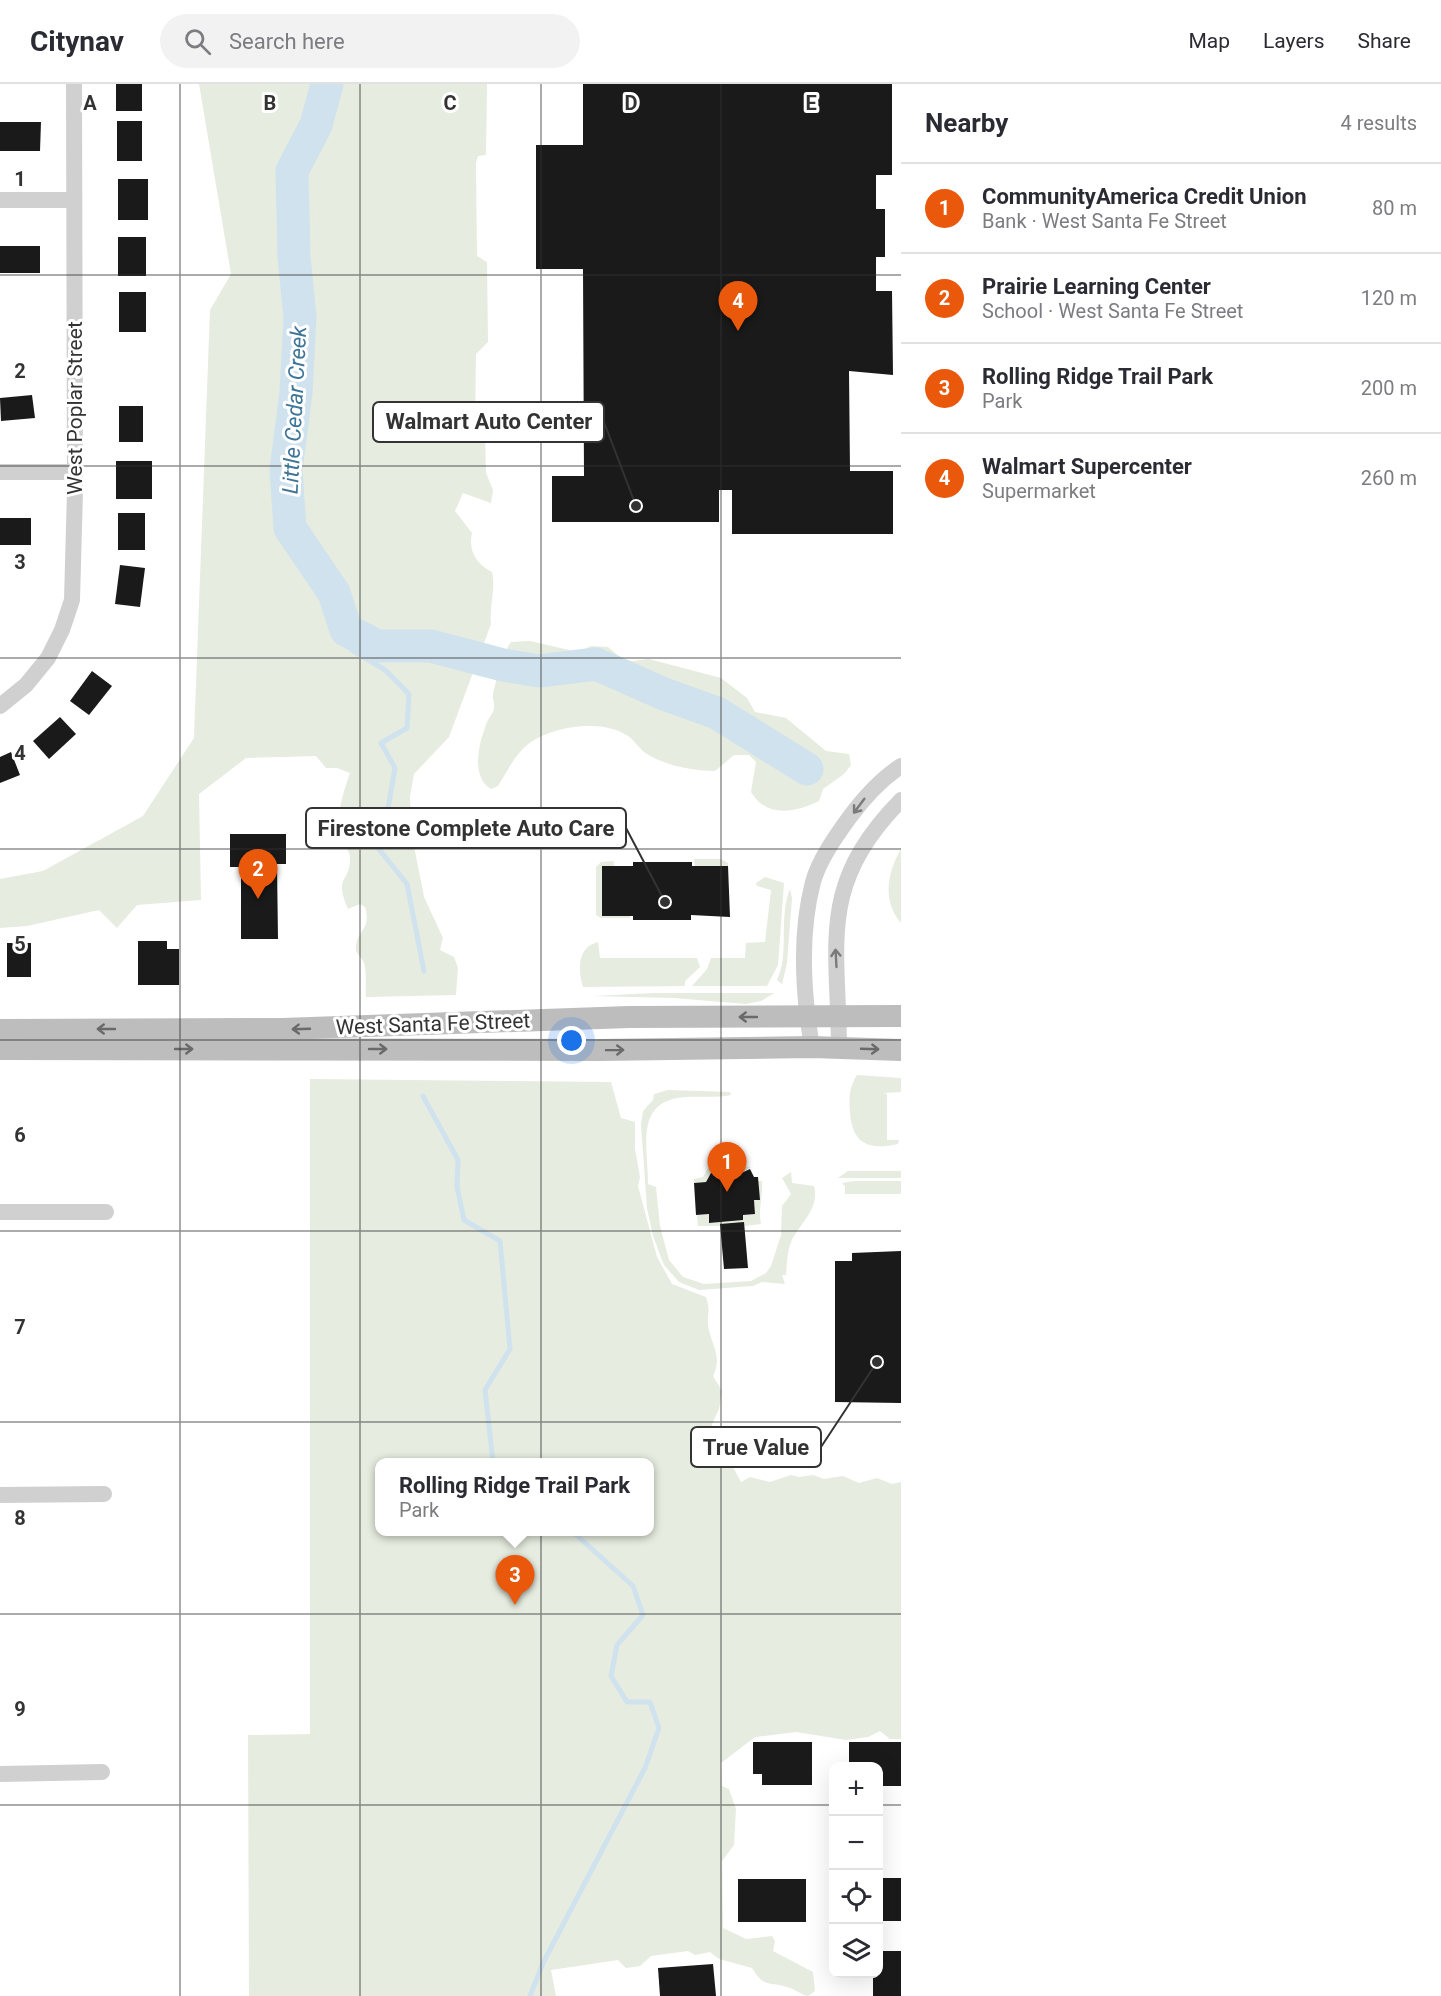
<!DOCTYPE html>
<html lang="en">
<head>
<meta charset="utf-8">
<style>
	:root { --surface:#fff; --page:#f2f2f3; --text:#2b2b33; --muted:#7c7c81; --line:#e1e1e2; --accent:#ea580c }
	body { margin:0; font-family:Roboto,sans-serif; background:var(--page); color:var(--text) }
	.controls { position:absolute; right:18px; bottom:18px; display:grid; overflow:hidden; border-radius:12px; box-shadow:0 6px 24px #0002 }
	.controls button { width:54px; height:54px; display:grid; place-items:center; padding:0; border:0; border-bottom:2px solid var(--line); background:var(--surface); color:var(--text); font:30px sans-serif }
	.you { position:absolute; left:572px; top:957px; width:21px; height:21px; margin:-15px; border:4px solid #fff; border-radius:50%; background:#1a73e8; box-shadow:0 0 0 9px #1a73e833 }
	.badge { display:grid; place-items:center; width:39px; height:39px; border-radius:50%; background:var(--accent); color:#fff; font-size:20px; font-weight:700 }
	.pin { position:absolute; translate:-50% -50px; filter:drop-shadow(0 2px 3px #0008) }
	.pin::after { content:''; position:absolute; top:32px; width:21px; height:18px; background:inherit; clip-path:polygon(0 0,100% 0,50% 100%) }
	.popup { position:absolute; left:375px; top:1374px; width:279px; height:78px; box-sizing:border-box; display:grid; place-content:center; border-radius:12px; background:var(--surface); filter:drop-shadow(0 2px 4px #0005); font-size:20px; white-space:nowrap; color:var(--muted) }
	.popup b { font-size:22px; color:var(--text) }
	.popup::after { content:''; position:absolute; left:50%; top:100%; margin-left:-12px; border:12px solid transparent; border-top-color:var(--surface) }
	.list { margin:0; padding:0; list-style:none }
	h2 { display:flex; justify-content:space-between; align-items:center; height:78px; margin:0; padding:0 24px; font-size:26px }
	h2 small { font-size:20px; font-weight:400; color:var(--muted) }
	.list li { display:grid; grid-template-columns:39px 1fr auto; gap:18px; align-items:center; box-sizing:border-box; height:90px; padding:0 24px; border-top:2px solid var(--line) }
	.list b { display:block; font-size:22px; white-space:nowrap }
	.list p { margin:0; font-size:20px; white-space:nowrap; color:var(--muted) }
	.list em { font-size:20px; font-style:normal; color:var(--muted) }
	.icon { flex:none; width:33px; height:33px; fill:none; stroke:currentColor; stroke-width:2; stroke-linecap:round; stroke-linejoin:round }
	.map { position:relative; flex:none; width:901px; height:1912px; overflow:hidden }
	header { display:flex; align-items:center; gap:36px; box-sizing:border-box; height:84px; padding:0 30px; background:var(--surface); border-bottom:2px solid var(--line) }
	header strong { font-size:28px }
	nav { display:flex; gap:33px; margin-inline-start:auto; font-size:21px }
	.search { width:420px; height:54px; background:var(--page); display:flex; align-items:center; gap:15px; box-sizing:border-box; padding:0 21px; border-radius:33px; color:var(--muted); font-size:22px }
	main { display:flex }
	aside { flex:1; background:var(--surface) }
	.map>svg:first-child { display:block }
	.green { fill:#e6ecdf; fill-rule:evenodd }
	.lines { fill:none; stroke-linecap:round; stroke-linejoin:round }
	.stream { stroke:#cfe2ee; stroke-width:5 }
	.river { stroke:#cfe2ee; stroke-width:33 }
	.building { fill:#1a1a1a }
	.street { stroke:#d0d0d0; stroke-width:16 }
	.secondary { stroke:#bdbdbd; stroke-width:22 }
	.oneway { stroke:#7a7a7a }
	.oneway2 { stroke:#6a6a6a }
	.grid { fill:none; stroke:#333; stroke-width:1.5; stroke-opacity:0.55 }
	.labels { text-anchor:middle; stroke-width:6; stroke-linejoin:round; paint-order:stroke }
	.street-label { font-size:21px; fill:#333; stroke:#fff }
	.water-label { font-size:22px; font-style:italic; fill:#3f7597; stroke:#fff }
	.grid-label { font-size:20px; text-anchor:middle; font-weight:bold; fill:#333; stroke:#fff; stroke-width:6; stroke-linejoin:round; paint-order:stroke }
	.leader { fill:none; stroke:#333; stroke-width:2 }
	.callout-dot { fill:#333; stroke:#fff; stroke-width:2 }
	.callout { fill:#fff; stroke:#333; stroke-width:2 }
	.callout-label { font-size:22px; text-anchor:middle; font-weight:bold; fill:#333 }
</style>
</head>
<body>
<header>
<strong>Citynav</strong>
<div class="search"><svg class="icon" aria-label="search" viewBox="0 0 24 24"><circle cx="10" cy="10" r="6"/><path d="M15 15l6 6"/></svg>Search here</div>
<nav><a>Map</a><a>Layers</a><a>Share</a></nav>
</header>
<main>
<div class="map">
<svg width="901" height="1912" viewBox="0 0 901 1912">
	<rect width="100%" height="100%" fill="#fff"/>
	<g class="green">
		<path d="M199,0H487L486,71L478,72L476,79L477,172L487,178L488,258L476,270L475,343L485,351L486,389L493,406L491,419L463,409L455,427L472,449C468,466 476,480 492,488C496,505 489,522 491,540L449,653L414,690L410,712L411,747L424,813L443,854L440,866L454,873L458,884L456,911L366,913C365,903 367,888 364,879C362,873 355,870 356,863C357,846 372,845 365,823L360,820L348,825C333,791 351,799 350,773C350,766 344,763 342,757C334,736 343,709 350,689L337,684H326L316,672L246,674L199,710L201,816L137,821L117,844L99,826L27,842L0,844V795L43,787L143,732L194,654L210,226L231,190Z"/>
		<path d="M530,557L578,568L591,562L608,563L621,574L632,577L649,575L721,594L747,614L755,628L786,634L826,667L849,670L851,681L844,690L823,705L819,717C796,728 767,735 751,708L756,678L749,671H734L715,687C693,687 662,681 644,668C638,663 634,656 628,652C603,634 550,642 527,661C514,672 507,688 498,702L491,705C469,692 480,655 488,636C490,632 494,628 494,624C495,619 492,615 493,610C495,600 505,565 511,558Z"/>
		<path d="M901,765V839C882,817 887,789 901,765Z"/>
		<path d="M694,775H721L728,779L730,829L728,782H695Z"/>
		<path d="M614,777V782L602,783V831L630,832V834H601L596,831V783L601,778Z"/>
		<path d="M765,793L784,799L778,881L767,902H692L707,885L711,874H745L746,859L765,858L771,806L757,802L756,799Z"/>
		<path d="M790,805L792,814L787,879L782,900L777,896C790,869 778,834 790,805Z"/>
		<path d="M598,858L600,874H697L700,883L685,897V902L583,903C578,886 577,863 598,858Z"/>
		<path d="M654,909H774L761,917L746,920L674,914L592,912Z"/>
		<path d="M857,991L901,994V1008L884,1009L887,1010V1056H899L898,1060C868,1067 852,1059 850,1028C849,1014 849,1003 857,991Z"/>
		<path d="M310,995L611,998L621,1034L635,1038V1065L640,1093L638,1102L657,1173L672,1200L706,1213C711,1228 707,1229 708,1241C711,1261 723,1272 713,1292L722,1307L719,1325L712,1340L715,1362L720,1376L734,1385L741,1398L750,1393L770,1398L791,1391L799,1393L813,1391L824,1395L843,1392L859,1399L877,1394L892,1400L901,1398V1655H890L880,1647L868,1653L846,1656L796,1648L755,1653L721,1679L722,1702L729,1705L736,1725L734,1761L722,1777L723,1844L746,1855L772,1852L775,1857L773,1867L813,1888L815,1907L808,1912C800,1910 796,1906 790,1904C770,1896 765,1906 752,1884L719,1875L710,1868L695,1871L688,1867L651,1872L640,1882L626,1884L618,1876L551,1886L556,1912H249L248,1651L310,1650ZM380,1378H650V1448H380Z"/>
		<path d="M668,1006L730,1008L731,1011C716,1014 701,1012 685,1013C634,1017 648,1062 648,1100L656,1103L660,1142L669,1176L683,1193L704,1200L751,1197L766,1189L771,1182L781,1151L782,1122L791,1110L782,1094L791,1088L792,1099L814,1102C820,1125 800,1139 791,1158C787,1168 787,1180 786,1191H782L785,1200L762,1198L753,1202L699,1206L679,1198L664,1181L653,1152L647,1124L641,1041L643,1027L653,1016L654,1010Z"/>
		<path d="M740,1082L751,1083L735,1092L711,1089L706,1098L694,1099V1095L703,1093L708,1084L726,1083L734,1087Z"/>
		<path d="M848,1087H901V1094H838Z"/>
		<path d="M758,1097H762C763,1113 758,1125 761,1140L721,1145L720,1142H698L697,1131L709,1130L710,1139L742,1136L743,1131L755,1130L754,1116H759Z"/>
		<path d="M854,1097H901V1110H845V1102L842,1099Z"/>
	</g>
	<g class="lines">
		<g class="stream">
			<path d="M346,546L352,566L385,586L409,610L407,644L381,659L395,684L386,736L378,764L407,800L424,887"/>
			<path d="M423,1012L458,1076L457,1103L464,1136L500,1157L510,1265L485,1306L493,1378"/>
			<path d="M530,1912L543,1879L645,1684L659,1644L650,1618H627L611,1592L617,1561L643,1531L633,1502L573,1448"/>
		</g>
		<path class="river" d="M327,0L316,41L292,87L294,173L300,233L296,308L286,386L290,444L334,509L346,546L377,562H431L503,581L539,587L596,580L664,610L717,629L807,685"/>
	</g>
	<g class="building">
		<rect x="116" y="0" width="26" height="27"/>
		<path d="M583,0H892V91H876V125H885V173H876V207H892L893,291L849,287L850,387H893V450H732V406H719V438H552V392H584L583,185H536V61H583Z"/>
		<rect x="117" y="37" width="25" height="40"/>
		<path d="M0,38H41L40,67H0Z"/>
		<rect x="118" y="95" width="30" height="41"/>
		<rect x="118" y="153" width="28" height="39"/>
		<rect x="0" y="162" width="40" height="27"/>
		<rect x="119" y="208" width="27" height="40"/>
		<path d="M32,311L35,334L1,337L0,314Z"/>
		<rect x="119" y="322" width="24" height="36"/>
		<rect x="116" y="377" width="36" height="38"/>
		<rect x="118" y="429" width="27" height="37"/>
		<rect x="0" y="434" width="31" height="27"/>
		<path d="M120,481L145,484L140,523L115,520Z"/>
		<path d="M92,587L112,602L89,631L70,617Z"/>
		<path d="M60,633L76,650L49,675L33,657Z"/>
		<path d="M11,668L20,691L0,699V673Z"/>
		<path d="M230,750H286V780H277L278,855H241V783H230Z"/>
		<path d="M633,778H692V782H728L730,833L691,831V836H633V832H602V782H633Z"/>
		<path d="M138,857H167V865H179V901H138Z"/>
		<rect x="7" y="859" width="24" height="34"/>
		<path d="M750,1085L754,1093H758L760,1116H754L755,1130L743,1131V1136L709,1139V1130L696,1131L694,1099L706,1098L711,1089L720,1088L735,1092Z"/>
		<path d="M744,1138L748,1184L724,1185L720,1140Z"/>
		<path d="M901,1167V1319L835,1318V1177H852V1169Z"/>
		<path d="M753,1658H812V1701H762V1690H753Z"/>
		<path d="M849,1658H901V1702H878V1682H849Z"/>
		<rect x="878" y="1794" width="23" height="43"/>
		<rect x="738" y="1795" width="68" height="43"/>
		<path d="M878,1867H901V1912H873V1890H878Z"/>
		<path d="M713,1880L716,1912H660L658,1884Z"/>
	</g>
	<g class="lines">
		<g class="street">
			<path d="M0,116H74"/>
			<path d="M0,388H75"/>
			<path d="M0,622L26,601L48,574L62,546L72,516L75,407L74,0"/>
			<path d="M812,963C803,910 799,851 813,798C819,776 836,752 849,734C863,715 881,695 901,682"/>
			<path d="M839,963C838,856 818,801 901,716"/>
			<path d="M0,1128H106"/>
			<path d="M0,1411L104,1410"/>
			<path d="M0,1690L102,1688"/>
		</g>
		<g class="secondary">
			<path d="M0,946L282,945L629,933L901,932"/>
			<path d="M0,965L598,966L812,963L901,966"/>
		</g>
	</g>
	<defs><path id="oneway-shaft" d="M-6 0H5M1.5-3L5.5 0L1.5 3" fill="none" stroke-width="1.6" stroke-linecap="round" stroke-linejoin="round" transform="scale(1.5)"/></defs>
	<g class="oneway">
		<use href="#oneway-shaft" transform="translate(859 722) rotate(127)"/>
		<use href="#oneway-shaft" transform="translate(836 874) rotate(-93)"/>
	</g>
	<g class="oneway2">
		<use href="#oneway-shaft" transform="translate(748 933) rotate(180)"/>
		<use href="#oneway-shaft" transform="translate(106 945) rotate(180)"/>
		<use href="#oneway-shaft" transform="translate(301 945) rotate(178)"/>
		<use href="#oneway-shaft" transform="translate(184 965)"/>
		<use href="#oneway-shaft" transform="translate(378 965)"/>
		<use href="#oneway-shaft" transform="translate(870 965) rotate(2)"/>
		<use href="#oneway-shaft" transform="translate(615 966) rotate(-1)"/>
	</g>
	<path class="grid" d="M180,0V1912M360,0V1912M541,0V1912M721,0V1912M0,191H901M0,382H901M0,574H901M0,765H901M0,956H901M0,1147H901M0,1338H901M0,1530H901M0,1721H834M878,1721H901"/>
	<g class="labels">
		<g class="street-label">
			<text transform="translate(75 324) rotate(-90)" y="7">West Poplar Street</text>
			<text transform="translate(433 940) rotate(-2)" y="7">West Santa Fe Street</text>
		</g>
		<g class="water-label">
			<text transform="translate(294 326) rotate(-87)" y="8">Little Cedar Creek</text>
		</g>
	</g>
	<g class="grid-label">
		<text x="90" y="26">A</text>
		<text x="270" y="26">B</text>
		<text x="450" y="26">C</text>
		<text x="631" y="26">D</text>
		<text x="811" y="26">E</text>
		<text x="20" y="102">1</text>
		<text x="20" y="294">2</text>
		<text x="20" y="485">3</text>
		<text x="20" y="676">4</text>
		<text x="20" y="867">5</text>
		<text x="20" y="1058">6</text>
		<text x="20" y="1250">7</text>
		<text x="20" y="1441">8</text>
		<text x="20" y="1632">9</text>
	</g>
	<path class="leader" d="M636 422L604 338M665 818L626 744M877 1278L821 1363"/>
	<g class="callout-dot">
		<circle cx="636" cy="422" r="6"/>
		<circle cx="665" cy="818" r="6"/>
		<circle cx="877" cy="1278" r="6"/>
	</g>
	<g class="callout">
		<rect x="373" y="318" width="231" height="40" rx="6"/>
		<rect x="306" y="724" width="320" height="40" rx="6"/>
		<rect x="691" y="1343" width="130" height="40" rx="6"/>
	</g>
	<g class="callout-label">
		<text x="489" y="345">Walmart Auto Center</text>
		<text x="466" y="752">Firestone Complete Auto Care</text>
		<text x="756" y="1371">True Value</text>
	</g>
</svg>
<div class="controls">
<button>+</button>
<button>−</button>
<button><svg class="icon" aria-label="locate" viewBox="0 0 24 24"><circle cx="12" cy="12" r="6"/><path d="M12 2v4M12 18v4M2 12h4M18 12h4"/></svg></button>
<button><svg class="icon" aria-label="layers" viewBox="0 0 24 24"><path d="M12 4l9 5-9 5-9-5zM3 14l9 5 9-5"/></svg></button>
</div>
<div class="you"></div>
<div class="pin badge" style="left:727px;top:1108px">1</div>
<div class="pin badge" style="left:258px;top:815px">2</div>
<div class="pin badge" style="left:515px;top:1521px">3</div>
<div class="popup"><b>Rolling Ridge Trail Park</b>Park</div>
<div class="pin badge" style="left:738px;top:247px">4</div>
</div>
<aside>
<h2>Nearby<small>4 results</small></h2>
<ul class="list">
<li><span class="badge">1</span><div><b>CommunityAmerica Credit Union</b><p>Bank · West Santa Fe Street</p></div><em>80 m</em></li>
<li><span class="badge">2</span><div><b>Prairie Learning Center</b><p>School · West Santa Fe Street</p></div><em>120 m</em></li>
<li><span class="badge">3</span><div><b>Rolling Ridge Trail Park</b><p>Park</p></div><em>200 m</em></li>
<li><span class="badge">4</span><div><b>Walmart Supercenter</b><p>Supermarket</p></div><em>260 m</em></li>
</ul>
</aside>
</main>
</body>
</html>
